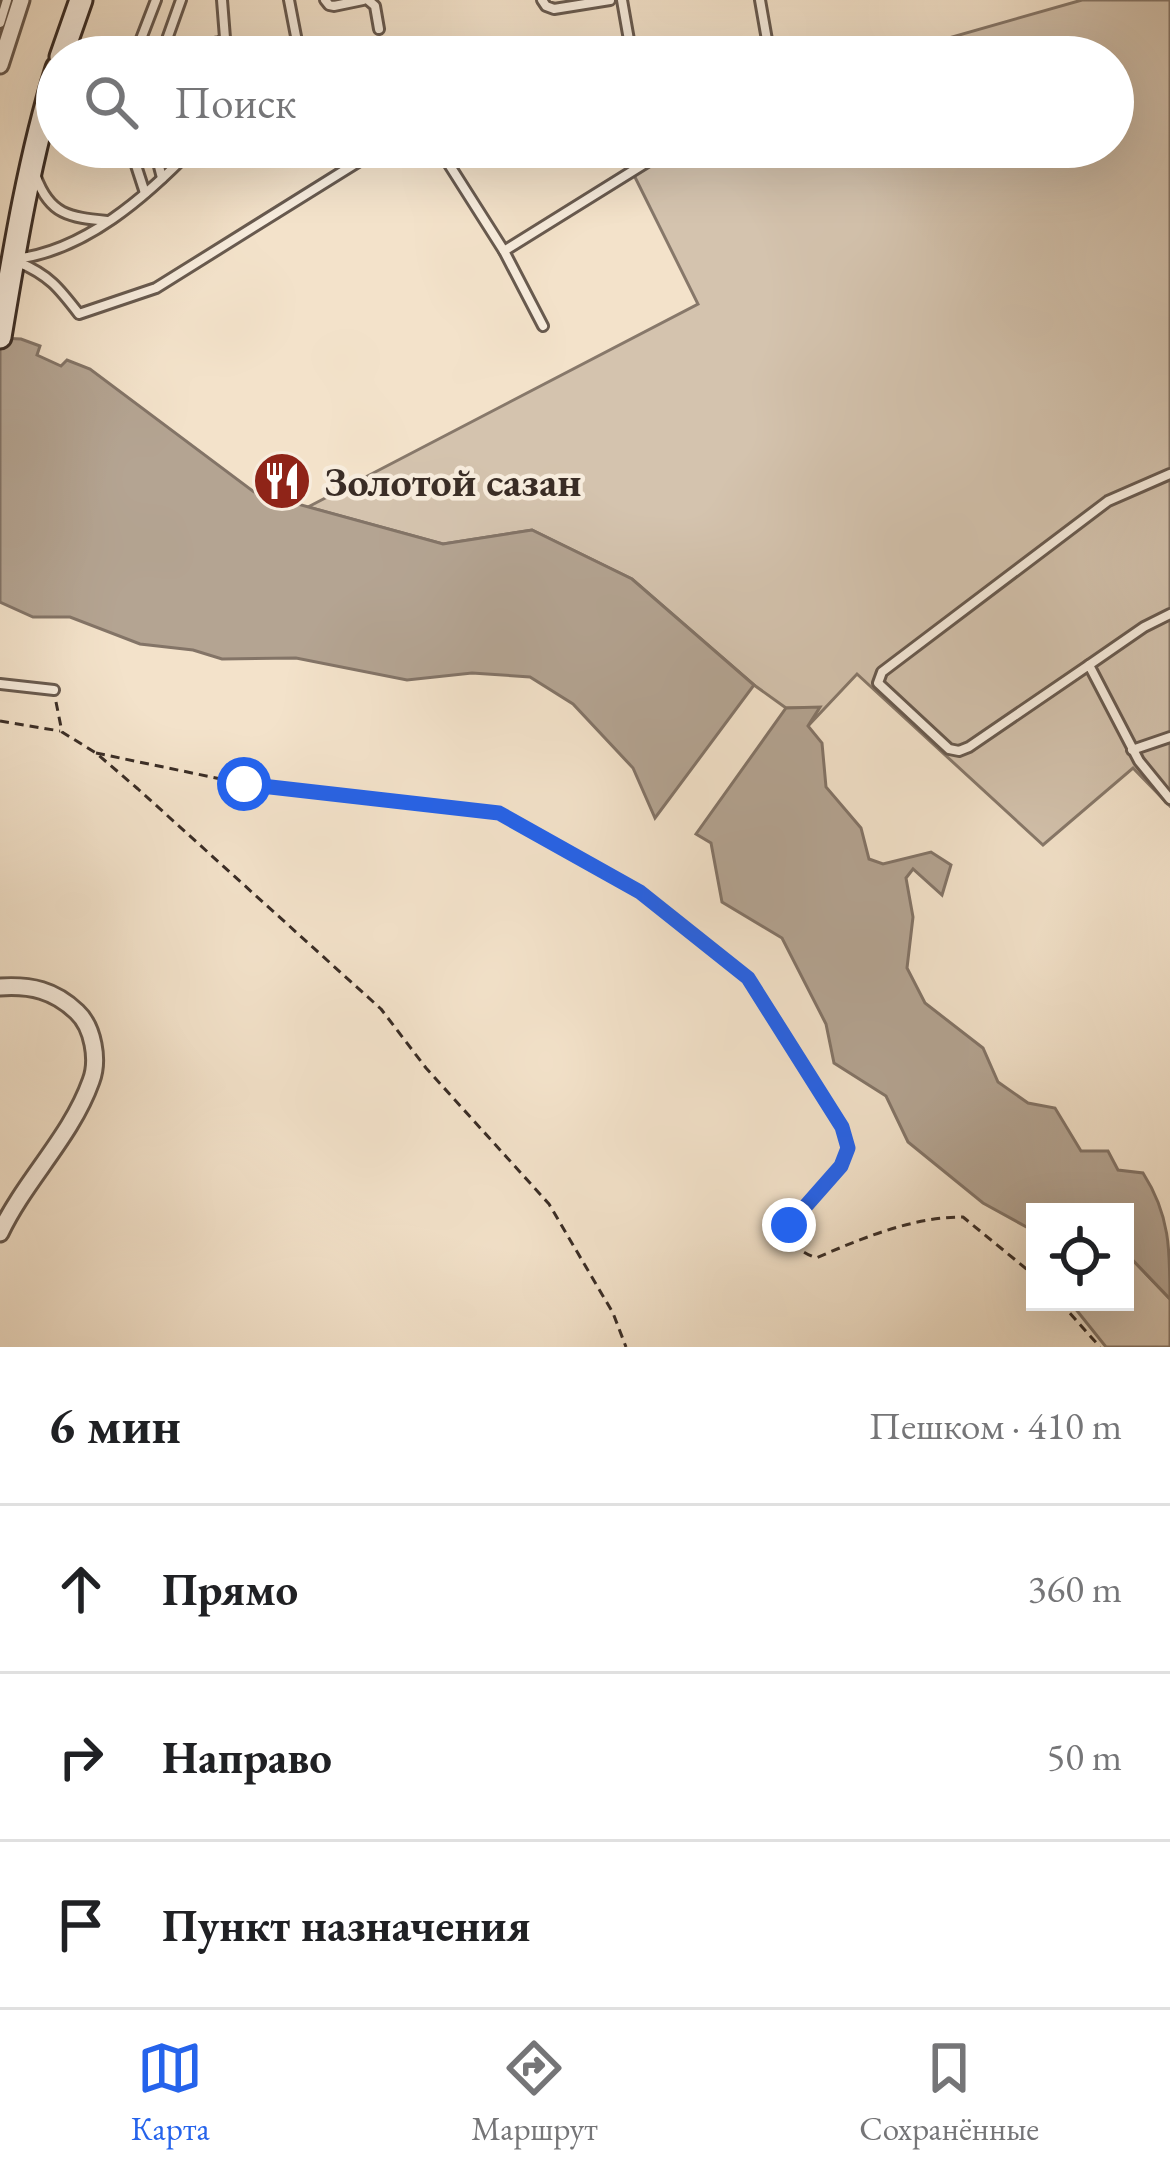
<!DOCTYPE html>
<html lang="ru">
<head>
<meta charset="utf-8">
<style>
	:root { --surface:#fff; --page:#f2f2f2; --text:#202124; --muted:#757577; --line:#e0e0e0; --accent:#2563eb }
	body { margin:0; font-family:"EB Garamond",serif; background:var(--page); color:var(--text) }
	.controls { position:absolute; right:36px; bottom:36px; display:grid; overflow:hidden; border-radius:0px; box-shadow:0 12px 48px #0002 }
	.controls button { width:108px; height:108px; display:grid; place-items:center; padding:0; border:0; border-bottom:3px solid var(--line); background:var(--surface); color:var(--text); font:60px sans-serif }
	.stop { position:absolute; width:36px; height:36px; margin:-27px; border:9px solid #2563eb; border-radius:50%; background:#fff }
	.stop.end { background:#2563eb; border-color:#fff; box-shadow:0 3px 12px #0008 }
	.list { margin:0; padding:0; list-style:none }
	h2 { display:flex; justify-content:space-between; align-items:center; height:156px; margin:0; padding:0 48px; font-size:51px }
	h2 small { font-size:39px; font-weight:400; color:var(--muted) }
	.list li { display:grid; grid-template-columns:78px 1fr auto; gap:36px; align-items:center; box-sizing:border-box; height:168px; padding:0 48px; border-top:3px solid var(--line) }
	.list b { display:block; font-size:45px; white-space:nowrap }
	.list em { font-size:39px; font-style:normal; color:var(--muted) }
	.icon { flex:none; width:66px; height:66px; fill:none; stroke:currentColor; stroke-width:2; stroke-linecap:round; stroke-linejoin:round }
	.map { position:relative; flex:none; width:1170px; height:1347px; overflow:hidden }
	.search { position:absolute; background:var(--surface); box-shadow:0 12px 48px #0002; left:36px; right:36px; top:36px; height:132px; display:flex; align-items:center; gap:30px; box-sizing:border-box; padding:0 42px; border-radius:66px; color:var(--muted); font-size:45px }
	.sheet { height:660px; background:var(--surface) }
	nav { display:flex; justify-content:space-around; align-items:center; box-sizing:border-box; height:168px; border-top:3px solid var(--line); background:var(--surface); font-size:33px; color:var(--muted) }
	nav a { display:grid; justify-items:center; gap:6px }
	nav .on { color:var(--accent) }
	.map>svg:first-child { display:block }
	.green { fill:#d4c3ae; stroke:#87786a; stroke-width:3 }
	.water { fill:#b4a492; stroke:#837467; stroke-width:3 }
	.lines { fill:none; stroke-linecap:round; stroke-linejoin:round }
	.lane-casing { stroke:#685a4f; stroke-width:14 }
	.street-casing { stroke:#685a4f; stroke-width:21 }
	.secondary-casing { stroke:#3a2d26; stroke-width:27 }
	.path { stroke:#3a2d26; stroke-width:3; stroke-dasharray:9 6; stroke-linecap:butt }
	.lane { stroke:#f7ecdd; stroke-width:8 }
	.street { stroke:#f7ecdd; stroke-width:15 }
	.secondary { stroke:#f7ecdd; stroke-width:21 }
	.route { stroke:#2563eb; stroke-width:15 }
	.labels { text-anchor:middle; stroke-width:9; stroke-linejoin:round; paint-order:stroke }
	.poi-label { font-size:42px; font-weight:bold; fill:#3a2d26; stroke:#f7ecdd; text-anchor:start }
</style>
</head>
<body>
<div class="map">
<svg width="1170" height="1347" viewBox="0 0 1170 1347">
	<rect width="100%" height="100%" fill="#f3e2ca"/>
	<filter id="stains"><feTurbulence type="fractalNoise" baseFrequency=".00167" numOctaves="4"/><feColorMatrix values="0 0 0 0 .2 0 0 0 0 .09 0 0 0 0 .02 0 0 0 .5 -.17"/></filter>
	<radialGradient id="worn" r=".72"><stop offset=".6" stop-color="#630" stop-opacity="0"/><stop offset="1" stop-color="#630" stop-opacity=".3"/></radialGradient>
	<g class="green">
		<path d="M1082,0H1170V806L1133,768L1043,845L857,674L808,726L819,708H786L754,685L632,579L532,530L443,544L308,507L698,304L620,147H1113V57H882Z"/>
		<path d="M1125,1252L1170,1299V1347H1106L1070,1302H1125Z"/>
	</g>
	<g class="water">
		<path d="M0,338L21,339L40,346L37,355L61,366L67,360L90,369L254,492L443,544L532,530L632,579L754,685L655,818L633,768L573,704L530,677L472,673L407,680L296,658L222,659L193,650L140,644L70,617H33L0,602Z"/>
		<path d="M820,707L808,726L822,743L826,787L861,828L869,859L883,864L931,852L951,865L942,895L913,869L906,878L913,917L907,968L925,1003L983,1048L998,1082L1028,1103L1055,1108L1081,1151H1108L1118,1170L1143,1173C1170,1215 1170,1250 1170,1299L1125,1252V1212H1035V1230H1032L983,1203L908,1142L886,1096L834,1063L826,1024L782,938L722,902L711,843L696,834L786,708Z"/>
	</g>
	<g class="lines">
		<defs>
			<g id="lane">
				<path d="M289,0L300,57"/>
				<path d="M325,0L329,5L334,6L363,0"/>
				<path d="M368,0L375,6L379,29"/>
				<path d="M542,0L546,6L554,9L610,0"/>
				<path d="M622,0L632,57"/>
				<path d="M760,0L770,57"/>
				<path d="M0,23L7,0"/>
				<path d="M162,53L220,42L225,38L222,0"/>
				<path d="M161,56L181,0"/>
				<path d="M134,57L156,0"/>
				<path d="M130,147L145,193"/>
				<path d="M154,147L162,178"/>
				<path d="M438,147L504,251L543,326"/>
				<path d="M36,177C50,215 69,217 107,221"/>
				<path d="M504,251L668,149"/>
				<path d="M14,259C84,252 147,196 194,147"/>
				<path d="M18,262C49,275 59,288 79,314L156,288L382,147"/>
				<path d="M1170,474L1108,501L882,672L878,683L949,749L959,751L969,747L1089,665L1139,761L1170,799"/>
				<path d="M1089,665L1144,627L1170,614"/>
				<path d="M0,684L54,690"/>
				<path d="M1132,750L1170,737"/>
			</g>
			<g id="street">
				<path d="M0,65L21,0"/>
				<path d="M0,987C31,985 54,990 77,1012C93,1027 99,1060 91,1081C71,1137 25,1180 0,1233"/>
			</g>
			<g id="secondary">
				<path d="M61,57L81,0"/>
				<path d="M0,337C15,246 30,156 57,68"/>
			</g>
		</defs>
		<use href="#lane" class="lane-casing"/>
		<use href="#street" class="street-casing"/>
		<use href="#secondary" class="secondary-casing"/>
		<g class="path">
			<path d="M56,702L62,732L96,753L138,789L381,1009L426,1068L549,1204L613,1313L626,1347"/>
			<path d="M0,721L60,731"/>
			<path d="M96,753L245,784L499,813L640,892L748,978L841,1128L847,1148L841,1166L789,1225C790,1244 799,1251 816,1258C863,1238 912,1217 963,1217L1035,1276"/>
			<path d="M1060,1302L1100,1347"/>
		</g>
		<use href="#lane" class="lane"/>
		<use href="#street" class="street"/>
		<use href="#secondary" class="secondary"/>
	</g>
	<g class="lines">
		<path class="route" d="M244,784L499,813L640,892L748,978L842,1127L848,1148L841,1166L789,1225"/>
	</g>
	<defs>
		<symbol id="restaurant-disc" viewBox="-11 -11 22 22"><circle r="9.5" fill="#8f2418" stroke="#f7ecdd"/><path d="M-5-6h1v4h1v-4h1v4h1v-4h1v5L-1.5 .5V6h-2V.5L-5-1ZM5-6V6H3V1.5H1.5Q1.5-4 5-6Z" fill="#fff"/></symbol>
	</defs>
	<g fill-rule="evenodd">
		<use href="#restaurant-disc" x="249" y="448" width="66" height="66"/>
	</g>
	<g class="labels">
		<g class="poi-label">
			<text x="324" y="496">Золотой сазан</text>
		</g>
	</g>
	<rect width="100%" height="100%" filter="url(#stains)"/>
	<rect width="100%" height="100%" fill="url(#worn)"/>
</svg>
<div class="controls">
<button><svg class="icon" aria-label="locate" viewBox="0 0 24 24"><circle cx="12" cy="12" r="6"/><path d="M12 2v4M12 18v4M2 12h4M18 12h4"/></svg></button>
</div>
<div class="stop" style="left:244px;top:784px"></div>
<div class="stop end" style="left:789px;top:1225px"></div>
<div class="search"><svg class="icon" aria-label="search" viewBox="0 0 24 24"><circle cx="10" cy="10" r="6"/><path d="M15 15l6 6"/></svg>Поиск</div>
</div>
<section class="sheet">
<h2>6 мин<small>Пешком · 410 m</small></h2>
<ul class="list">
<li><svg class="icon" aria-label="ahead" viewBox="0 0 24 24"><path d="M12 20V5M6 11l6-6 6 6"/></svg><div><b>Прямо</b></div><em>360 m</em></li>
<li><svg class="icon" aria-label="right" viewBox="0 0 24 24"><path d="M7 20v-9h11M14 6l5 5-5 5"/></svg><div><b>Направо</b></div><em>50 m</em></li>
<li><svg class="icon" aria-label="arrive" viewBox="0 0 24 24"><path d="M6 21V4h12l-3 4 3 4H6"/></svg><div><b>Пункт назначения</b></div></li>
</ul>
</section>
<nav>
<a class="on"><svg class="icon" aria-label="map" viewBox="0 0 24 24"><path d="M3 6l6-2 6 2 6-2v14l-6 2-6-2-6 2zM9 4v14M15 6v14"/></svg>Карта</a>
<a><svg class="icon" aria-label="directions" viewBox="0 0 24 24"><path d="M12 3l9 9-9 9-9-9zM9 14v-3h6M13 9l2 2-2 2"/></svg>Маршрут</a>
<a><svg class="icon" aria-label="saved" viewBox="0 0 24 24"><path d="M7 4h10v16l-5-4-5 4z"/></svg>Сохранённые</a>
</nav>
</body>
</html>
